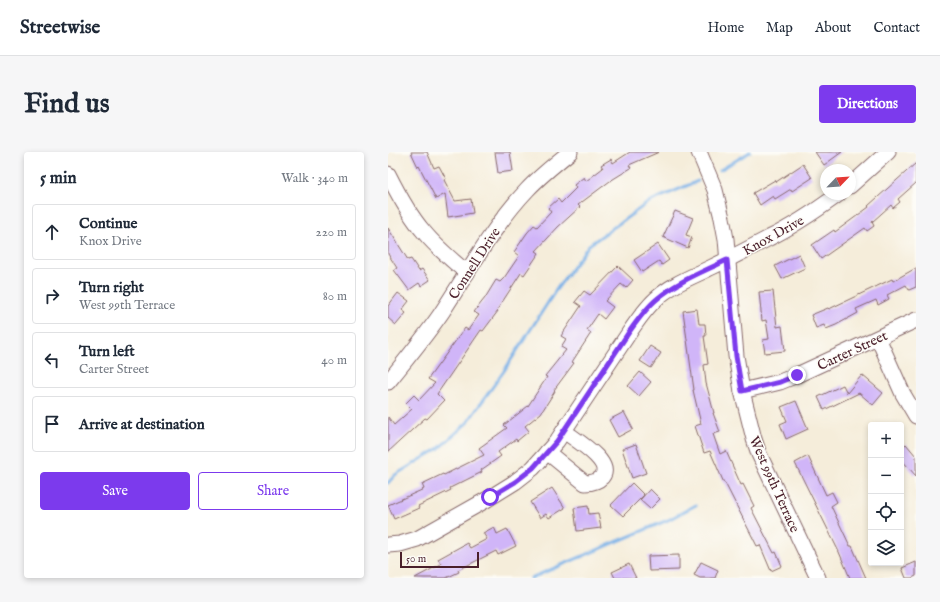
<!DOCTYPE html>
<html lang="en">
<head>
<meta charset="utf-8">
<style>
	:root { --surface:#fff; --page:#f6f6f7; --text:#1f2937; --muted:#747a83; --line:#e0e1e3; --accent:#7c3aed }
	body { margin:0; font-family:"IM FELL English",serif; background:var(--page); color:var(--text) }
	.controls { position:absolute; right:12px; bottom:12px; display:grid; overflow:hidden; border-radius:4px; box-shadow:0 2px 6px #0003 }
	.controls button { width:36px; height:36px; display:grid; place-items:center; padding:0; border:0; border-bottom:1px solid var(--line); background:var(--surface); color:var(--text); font:20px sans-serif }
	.compass { position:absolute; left:432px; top:12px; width:36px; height:36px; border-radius:50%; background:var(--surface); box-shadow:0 2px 6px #0003; rotate:65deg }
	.scale { position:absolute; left:12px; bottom:10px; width:79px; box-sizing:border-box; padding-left:4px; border:2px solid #4a1f2b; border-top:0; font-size:11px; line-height:14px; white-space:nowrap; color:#4a1f2b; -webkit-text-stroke:3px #fdfcf7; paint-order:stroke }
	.stop { position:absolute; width:12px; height:12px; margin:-9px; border:3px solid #7c3aed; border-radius:50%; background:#fff }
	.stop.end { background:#7c3aed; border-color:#fff; box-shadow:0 1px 4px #0008 }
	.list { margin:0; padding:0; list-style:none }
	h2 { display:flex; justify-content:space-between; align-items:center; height:52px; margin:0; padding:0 16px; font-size:17px }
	h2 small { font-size:13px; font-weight:400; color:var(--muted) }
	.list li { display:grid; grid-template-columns:26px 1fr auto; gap:12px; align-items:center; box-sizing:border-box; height:56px; margin:0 8px 8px; padding:0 8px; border:1px solid var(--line); border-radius:4px }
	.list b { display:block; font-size:15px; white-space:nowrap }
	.list p { margin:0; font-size:13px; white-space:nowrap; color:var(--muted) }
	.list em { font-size:13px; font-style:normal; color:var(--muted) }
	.actions { display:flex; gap:8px; padding:12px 16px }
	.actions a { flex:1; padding:9px 0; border:1px solid var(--accent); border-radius:4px; text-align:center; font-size:14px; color:var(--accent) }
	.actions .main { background:var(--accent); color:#fff }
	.icon { flex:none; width:22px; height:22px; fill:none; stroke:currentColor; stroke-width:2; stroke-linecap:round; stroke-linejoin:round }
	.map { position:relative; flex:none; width:528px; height:426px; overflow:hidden; border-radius:4px }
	header { display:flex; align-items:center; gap:24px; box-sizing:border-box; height:56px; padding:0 20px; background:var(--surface); border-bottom:1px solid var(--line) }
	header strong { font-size:19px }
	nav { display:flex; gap:22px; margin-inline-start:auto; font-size:14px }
	.intro { display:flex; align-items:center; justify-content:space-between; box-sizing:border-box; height:96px; padding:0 24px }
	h1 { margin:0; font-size:28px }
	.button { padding:10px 18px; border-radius:4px; background:var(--accent); color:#fff; font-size:14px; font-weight:700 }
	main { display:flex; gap:24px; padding:0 24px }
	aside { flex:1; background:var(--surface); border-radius:4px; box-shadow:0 2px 6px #0003 }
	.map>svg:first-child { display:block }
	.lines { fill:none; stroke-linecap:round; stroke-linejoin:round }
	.stream { stroke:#77afe6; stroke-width:3 }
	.building { fill:#d0b5f8 }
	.minor-casing { stroke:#866768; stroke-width:17 }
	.minor { stroke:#fff; stroke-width:15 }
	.route { stroke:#7c3aed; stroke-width:5 }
	.labels { text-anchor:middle; stroke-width:3; stroke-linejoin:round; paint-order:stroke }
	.street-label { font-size:14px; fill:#4a1f2b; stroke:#fdfcf7 }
</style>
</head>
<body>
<header>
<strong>Streetwise</strong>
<nav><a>Home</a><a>Map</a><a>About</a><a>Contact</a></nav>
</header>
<div class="intro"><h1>Find us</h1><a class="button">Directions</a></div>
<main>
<aside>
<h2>5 min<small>Walk · 340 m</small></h2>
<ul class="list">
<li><svg class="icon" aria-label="ahead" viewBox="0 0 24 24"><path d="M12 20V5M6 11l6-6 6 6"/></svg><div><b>Continue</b><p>Knox Drive</p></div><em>220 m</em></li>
<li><svg class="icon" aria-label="right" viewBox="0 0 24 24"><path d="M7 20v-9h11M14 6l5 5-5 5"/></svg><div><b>Turn right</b><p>West 99th Terrace</p></div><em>80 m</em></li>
<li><svg class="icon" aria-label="left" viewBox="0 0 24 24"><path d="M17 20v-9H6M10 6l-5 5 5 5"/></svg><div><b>Turn left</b><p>Carter Street</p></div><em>40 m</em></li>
<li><svg class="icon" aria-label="arrive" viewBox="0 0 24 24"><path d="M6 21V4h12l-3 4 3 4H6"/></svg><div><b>Arrive at destination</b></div></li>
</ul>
<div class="actions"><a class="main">Save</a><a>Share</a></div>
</aside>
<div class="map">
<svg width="528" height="426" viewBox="0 0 528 426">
	<rect width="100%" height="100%" fill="#fdfcf7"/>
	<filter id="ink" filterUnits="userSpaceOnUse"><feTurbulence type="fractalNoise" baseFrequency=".025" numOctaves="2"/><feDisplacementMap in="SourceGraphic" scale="8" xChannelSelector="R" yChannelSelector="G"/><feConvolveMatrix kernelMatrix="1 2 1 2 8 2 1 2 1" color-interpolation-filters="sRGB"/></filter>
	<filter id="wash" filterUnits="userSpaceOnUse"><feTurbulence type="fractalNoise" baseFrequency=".012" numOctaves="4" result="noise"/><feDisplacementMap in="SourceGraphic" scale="16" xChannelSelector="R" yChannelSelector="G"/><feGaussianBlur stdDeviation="0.9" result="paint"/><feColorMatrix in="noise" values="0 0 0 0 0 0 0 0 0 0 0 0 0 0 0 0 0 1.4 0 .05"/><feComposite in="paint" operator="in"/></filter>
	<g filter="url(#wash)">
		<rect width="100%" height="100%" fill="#f5edda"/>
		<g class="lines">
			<g class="stream">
				<path d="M332,18L362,0"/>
				<path d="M0,331L7,323L50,297L79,271L116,219L168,138L201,93L261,50L310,29"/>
				<path d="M143,426L280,368L308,353"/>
			</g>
		</g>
		<g id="blocks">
			<g class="building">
				<path d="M23,0H39L46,16L51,14L58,27L56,28L67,49L83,47L85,61L60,65L57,42L48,47L31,14L30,15Z"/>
				<path d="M107,0H122L125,19L110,21Z"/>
				<path d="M242,0H271L241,13L243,16L222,29L190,53L192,55L170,75L148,99L151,101L136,123L133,121L109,158L110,159L95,179L93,178L49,242L56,249L39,267L37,266L0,300V265L6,273L24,257L18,251L26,243L31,248L47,231L40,227L77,176L80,178L91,163L86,160L97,146L108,128L112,130L116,126L131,104L126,100L139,81L146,73L149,75L163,60L160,56L170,47L173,51L188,36L186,33L196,25L198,29L215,16L213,13L223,7L225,11Z"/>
				<path d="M427,0H454L436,13Z"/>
				<path d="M528,11V31L510,47L512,50L505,56L503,53L484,70L486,74L479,79L477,76L433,107L424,93L446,78L447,80L481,55L480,54Z"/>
				<path d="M415,12L424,26L404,39L403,37L387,47L385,44L372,53L365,41L387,28L388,30Z"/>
				<path d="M287,59L305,66L298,83L304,85L300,96L275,85Z"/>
				<path d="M0,76L20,108L23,107L31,119L34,117L42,128L33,134L31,131L21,138L6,118L9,116L0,102Z"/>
				<path d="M270,92L281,108L274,113L271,109L254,120L246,108Z"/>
				<path d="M411,102L417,116L394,127L387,114Z"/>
				<path d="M230,114L245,128L238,136L233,132L217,149L225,155L216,167L210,162L199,178L203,181L184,210L186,211L166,238L167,239L153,261L137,274L141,279L129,289L128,287L110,300L113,304L93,318L94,320L62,336L63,338L30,354L31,356L6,367L0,353L36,337L34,332L55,322L56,323L96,303L91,296L119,276L116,273L140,254L159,225L157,224L178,198L173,195L178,187L173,184L193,154L187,150L196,139L202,143Z"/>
				<path d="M528,116V135L521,138L518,133L499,143L501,147L490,153L488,148L468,157L470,161L448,173L438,177L436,173L428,176L423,163L440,156L441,157L504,127L505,129Z"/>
				<path d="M385,139L389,175L394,174L397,199L377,201L375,188L381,187L378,168L374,169L371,140Z"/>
				<path d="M10,141L21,149L14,158L18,161L8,173L0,166V154Z"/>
				<path d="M309,157L311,172H317L318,184H316L320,212L316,213L318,231L326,261H325L332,280L325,282L332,302L338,299L353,333L355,332L366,354L363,356L386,401L388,400L394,414L383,419L372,393L369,394L337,331H336L322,299L316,301L307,274L313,272L305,238H306L295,159Z"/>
				<path d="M262,194L273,201L263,216L252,209Z"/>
				<path d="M252,220L263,230L251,244L240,234Z"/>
				<path d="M474,223L495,241L485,253L471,241L436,258L430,245L455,233L459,241Z"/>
				<path d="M408,249L420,277L398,287L392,272L399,269L393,255Z"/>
				<path d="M236,260L245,277L230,285L221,268Z"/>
				<path d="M248,292L258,321L244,326L234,297Z"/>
				<path d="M518,292L528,304V324L513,307V296Z"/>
				<path d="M420,304L438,343L444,340L449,350L443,354L462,394H464L478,426H462L451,400L407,311Z"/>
				<path d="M244,331L256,343L235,364L223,353Z"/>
				<path d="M164,336L177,356L161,366L158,362L152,366L142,350Z"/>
				<path d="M262,337L272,347L262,357L252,348Z"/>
				<path d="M200,354L201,362L210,361L213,376L189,379L186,356Z"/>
				<path d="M106,375L109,382L119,377L128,394L110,403L108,399L70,418L71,420L58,426H27L53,412L50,407L79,391L82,396L99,387L95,381Z"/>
				<path d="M291,403V418L261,419L260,404Z"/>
				<path d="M313,410L330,418L327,426H312L306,423Z"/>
				<path d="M528,410V424L524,426H518L514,416Z"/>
				<path d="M241,412L248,426H227L224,420Z"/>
			</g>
		</g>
	</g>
	<g filter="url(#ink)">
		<use href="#blocks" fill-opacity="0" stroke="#866768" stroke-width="1"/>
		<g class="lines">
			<defs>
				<g id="minor">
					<path d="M311,0L327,38L334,66L338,87L348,204L354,239L366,287L371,302L430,426"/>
					<path d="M0,22C10,42 21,63 36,80C48,95 64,108 79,121"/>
					<path d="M462,34L500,0"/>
					<path d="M490,186L515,242L528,264"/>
					<path d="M0,230C18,208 36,186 52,163C80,121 104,75 139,38C152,24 167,12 182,0"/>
					<path d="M354,239L392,230L409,223L528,168"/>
					<path d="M159,300L197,331C204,331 209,330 214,325C226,310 186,287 176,279"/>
					<path d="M0,393L12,392L29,387L98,348L127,330L145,316L169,289L241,181C249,169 257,157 268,147C284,132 304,125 324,115C343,106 362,96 381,86C406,74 429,58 451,42"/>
				</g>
			</defs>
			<use href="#minor" class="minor-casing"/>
			<use href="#minor" class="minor"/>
		</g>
	</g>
	<g class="lines" filter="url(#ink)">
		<path class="route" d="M102,345L127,330L145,316L169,289L241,180C249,169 258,156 269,147C290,129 315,120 339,108L348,204L354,239L392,230L409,223"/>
	</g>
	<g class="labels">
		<g class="street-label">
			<text transform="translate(385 83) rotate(-29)" y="5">Knox Drive</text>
			<text transform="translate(86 111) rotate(-57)" y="5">Connell Drive</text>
			<text transform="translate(464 198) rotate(-25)" y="5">Carter Street</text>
			<text transform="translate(387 332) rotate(66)" y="5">West 99th Terrace</text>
		</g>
	</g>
</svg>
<div class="controls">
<button>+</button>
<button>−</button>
<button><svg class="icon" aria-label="locate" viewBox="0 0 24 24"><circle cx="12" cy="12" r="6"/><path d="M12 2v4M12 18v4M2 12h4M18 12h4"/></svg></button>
<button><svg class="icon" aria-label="layers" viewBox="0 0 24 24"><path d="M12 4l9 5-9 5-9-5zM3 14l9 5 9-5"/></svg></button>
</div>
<svg class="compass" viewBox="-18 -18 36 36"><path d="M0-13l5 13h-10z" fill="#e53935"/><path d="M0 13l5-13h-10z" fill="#747a83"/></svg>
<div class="scale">50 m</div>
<div class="stop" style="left:102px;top:345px"></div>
<div class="stop end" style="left:409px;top:223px"></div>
</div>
</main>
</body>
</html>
